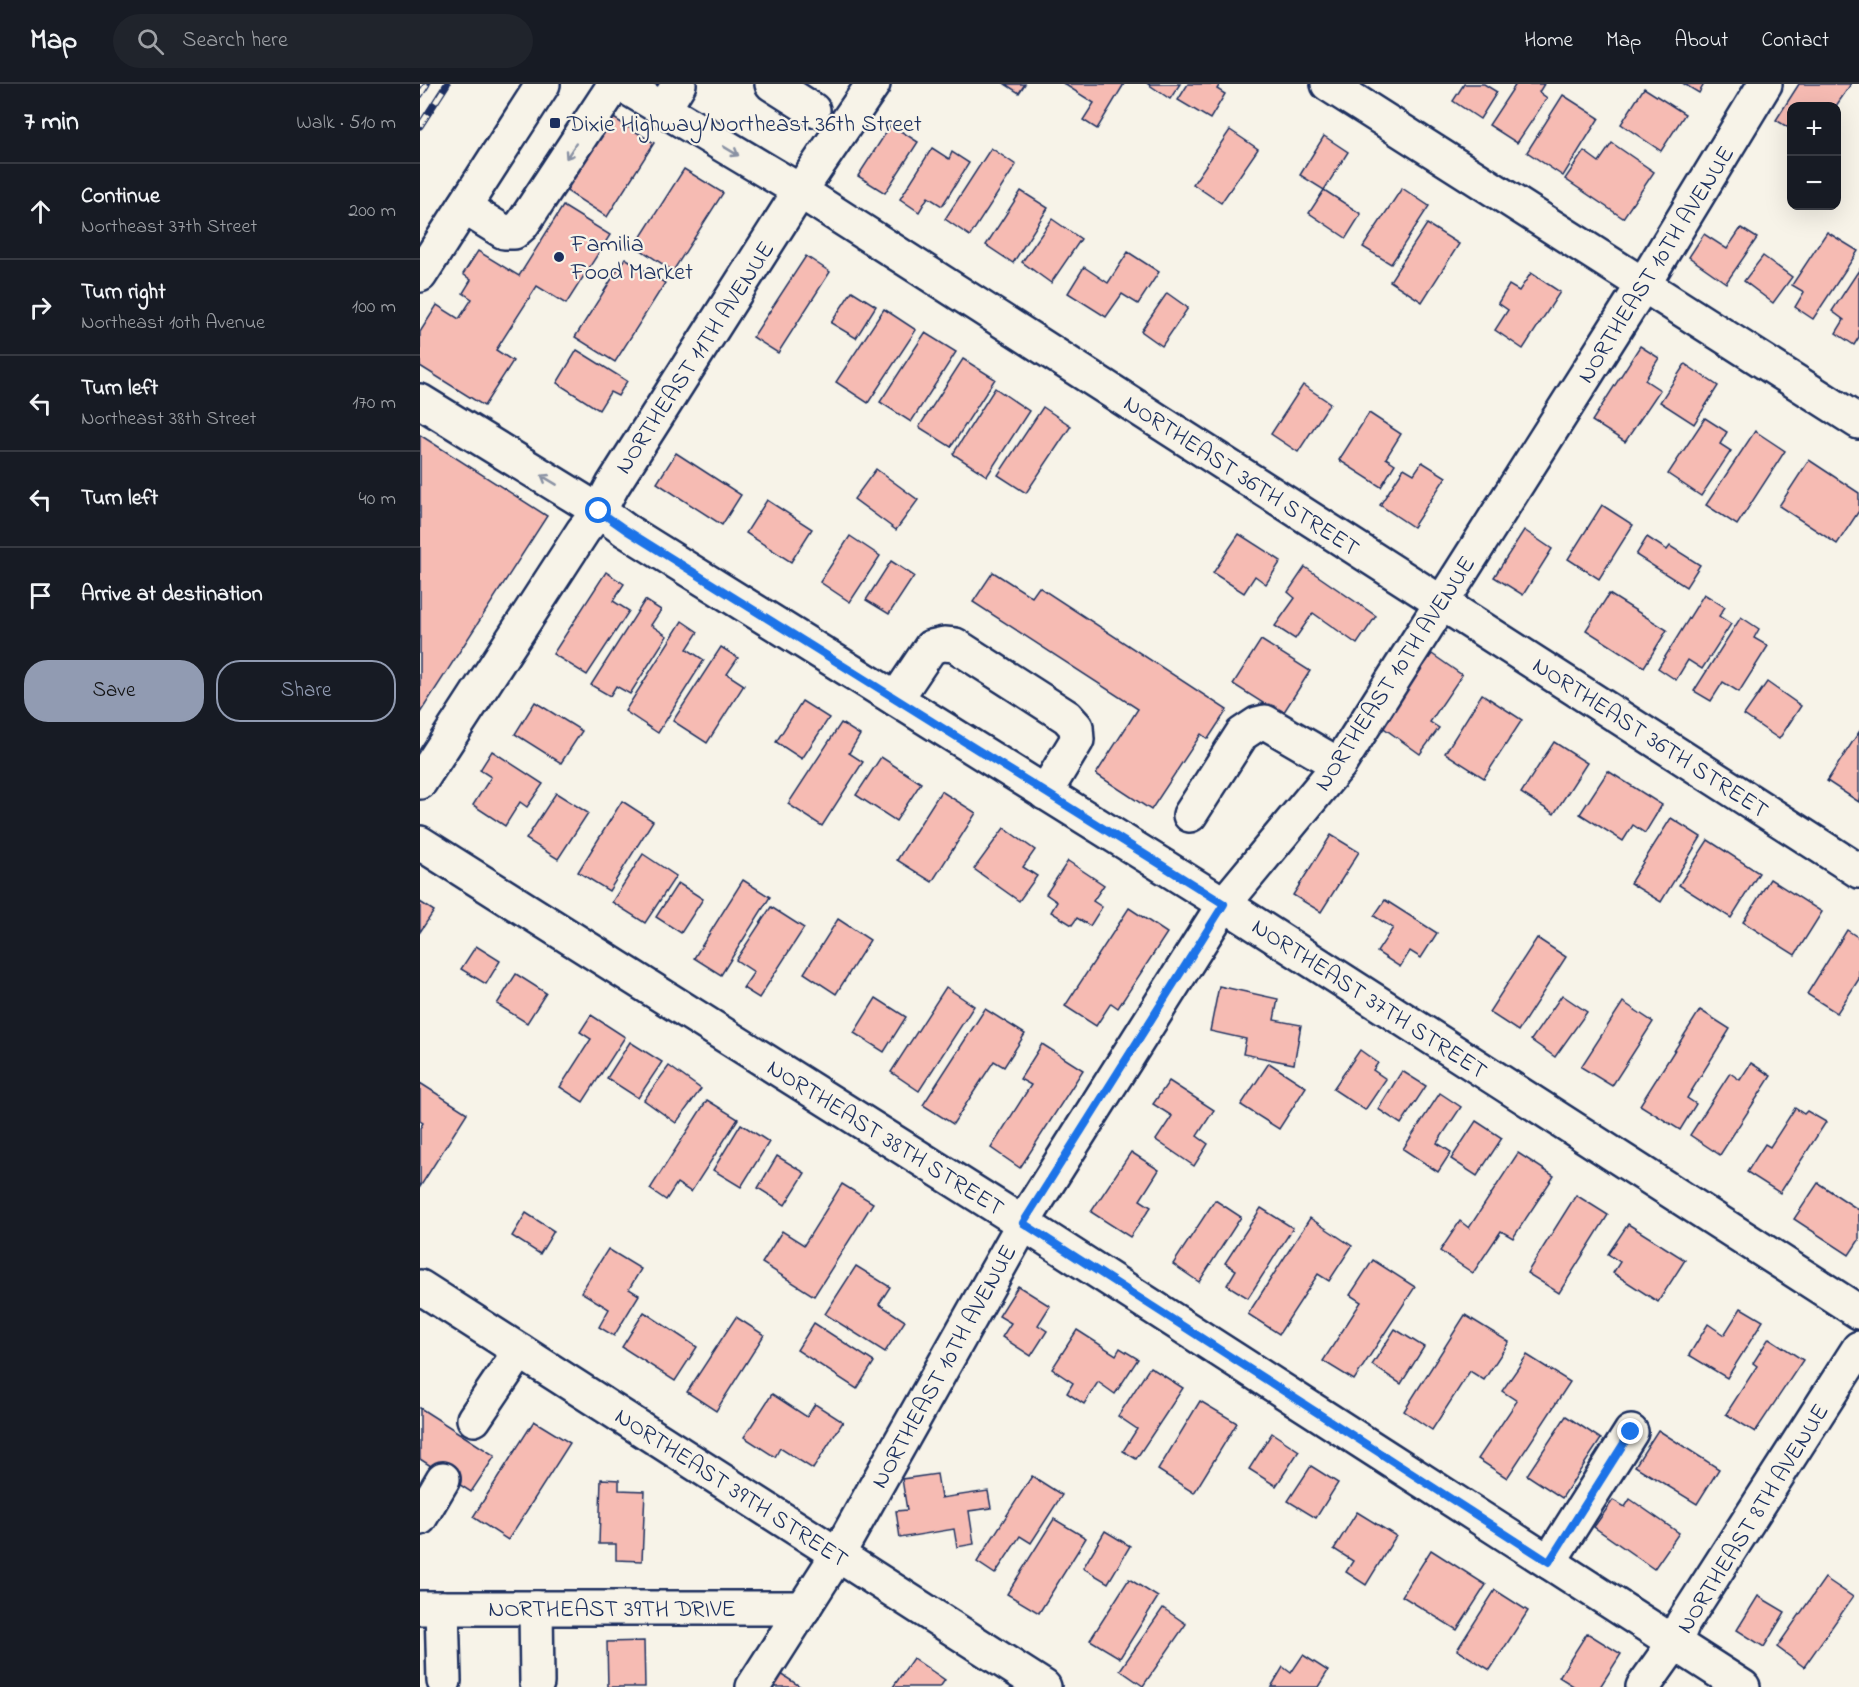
<!DOCTYPE html>
<html lang="en">
<head>
<meta charset="utf-8">
<style>
	:root { --surface:#171b24; --page:#20242c; --text:#f1f3f6; --muted:#9ea1a6; --line:#363941; --accent:#919bb2 }
	body { margin:0; font-family:"Indie Flower",sans-serif; background:var(--page); color:var(--text) }
	.controls { position:absolute; right:18px; top:18px; display:grid; overflow:hidden; border-radius:12px; box-shadow:0 6px 24px #0002 }
	.controls button { width:54px; height:54px; display:grid; place-items:center; padding:0; border:0; border-bottom:2px solid var(--line); background:var(--surface); color:var(--text); font:30px sans-serif }
	.stop { position:absolute; width:18px; height:18px; margin:-14px; border:4px solid #1a73e8; border-radius:50%; background:#fff }
	.stop.end { background:#1a73e8; border-color:#fff; box-shadow:0 2px 6px #0008 }
	.list { margin:0; padding:0; list-style:none }
	h2 { display:flex; justify-content:space-between; align-items:center; height:78px; margin:0; padding:0 24px; font-size:26px }
	h2 small { font-size:20px; font-weight:400; color:var(--muted) }
	.list li { display:grid; grid-template-columns:39px 1fr auto; gap:18px; align-items:center; box-sizing:border-box; height:96px; padding:0 24px; border-top:2px solid var(--line) }
	.list b { display:block; font-size:22px; white-space:nowrap }
	.list p { margin:0; font-size:20px; white-space:nowrap; color:var(--muted) }
	.list em { font-size:20px; font-style:normal; color:var(--muted) }
	.actions { display:flex; gap:12px; padding:18px 24px }
	.actions a { flex:1; padding:14px 0; border:2px solid var(--accent); border-radius:24px; text-align:center; font-size:21px; color:var(--accent) }
	.actions .main { background:var(--accent); color:#111 }
	.icon { flex:none; width:33px; height:33px; fill:none; stroke:currentColor; stroke-width:2; stroke-linecap:round; stroke-linejoin:round }
	.map { position:relative; flex:none; width:1439px; height:1603px; overflow:hidden }
	header { display:flex; align-items:center; gap:36px; box-sizing:border-box; height:84px; padding:0 30px; background:var(--surface); border-bottom:2px solid var(--line) }
	header strong { font-size:28px }
	nav { display:flex; gap:33px; margin-inline-start:auto; font-size:21px }
	.search { width:420px; height:54px; background:var(--page); display:flex; align-items:center; gap:15px; box-sizing:border-box; padding:0 21px; border-radius:33px; color:var(--muted); font-size:22px }
	main { display:flex }
	aside { flex:1; background:var(--surface) }
	.map>svg:first-child { display:block }
	.building { fill:#f6bbb3; stroke:#1b2f5e; stroke-width:1.5 }
	.lines { fill:none; stroke-linecap:round; stroke-linejoin:round }
	.minor-casing { stroke:#1b2f5e; stroke-width:38 }
	.major-casing { stroke:#1b2f5e; stroke-width:38 }
	.minor { stroke:#f7f3e8; stroke-width:33 }
	.major { stroke:#f7f3e8; stroke-width:33 }
	.rail-casing { stroke:#1b2f5e; stroke-width:7 }
	.rail { stroke:#f7f3e8; stroke-width:4.5; stroke-dasharray:14; stroke-linecap:butt }
	.oneway { stroke:#8991a3 }
	.route { stroke:#1a73e8; stroke-width:8 }
	.poi-dot { fill:#1b2f5e; stroke:#f7f3e8; stroke-width:2 }
	.labels { text-anchor:middle; stroke-width:4.5; stroke-linejoin:round; paint-order:stroke }
	.poi-label { font-size:24px; fill:#1b2f5e; stroke:#f7f3e8; text-anchor:start }
	.street-label { font-size:24px; fill:#1b2f5e; stroke:#f7f3e8 }
</style>
</head>
<body>
<header>
<strong>Map</strong>
<div class="search"><svg class="icon" aria-label="search" viewBox="0 0 24 24"><circle cx="10" cy="10" r="6"/><path d="M15 15l6 6"/></svg>Search here</div>
<nav><a>Home</a><a>Map</a><a>About</a><a>Contact</a></nav>
</header>
<main>
<aside>
<h2>7 min<small>Walk · 510 m</small></h2>
<ul class="list">
<li><svg class="icon" aria-label="ahead" viewBox="0 0 24 24"><path d="M12 20V5M6 11l6-6 6 6"/></svg><div><b>Continue</b><p>Northeast 37th Street</p></div><em>200 m</em></li>
<li><svg class="icon" aria-label="right" viewBox="0 0 24 24"><path d="M7 20v-9h11M14 6l5 5-5 5"/></svg><div><b>Turn right</b><p>Northeast 10th Avenue</p></div><em>100 m</em></li>
<li><svg class="icon" aria-label="left" viewBox="0 0 24 24"><path d="M17 20v-9H6M10 6l-5 5 5 5"/></svg><div><b>Turn left</b><p>Northeast 38th Street</p></div><em>170 m</em></li>
<li><svg class="icon" aria-label="left" viewBox="0 0 24 24"><path d="M17 20v-9H6M10 6l-5 5 5 5"/></svg><div><b>Turn left</b></div><em>40 m</em></li>
<li><svg class="icon" aria-label="arrive" viewBox="0 0 24 24"><path d="M6 21V4h12l-3 4 3 4H6"/></svg><div><b>Arrive at destination</b></div></li>
</ul>
<div class="actions"><a class="main">Save</a><a>Share</a></div>
</aside>
<div class="map">
<svg width="1439" height="1603" viewBox="0 0 1439 1603">
	<rect width="100%" height="100%" fill="#f7f3e8"/>
	<filter id="ink" filterUnits="userSpaceOnUse"><feTurbulence type="fractalNoise" baseFrequency=".0167" numOctaves="2"/><feDisplacementMap in="SourceGraphic" scale="12" xChannelSelector="R" yChannelSelector="G"/><feConvolveMatrix kernelMatrix="1 2 1 2 8 2 1 2 1" color-interpolation-filters="sRGB"/></filter>
	<g filter="url(#ink)">
		<g class="building">
			<path d="M585,0H605L599,9Z"/>
			<path d="M644,0H704L677,45L663,36L674,19Z"/>
			<path d="M728,0H760L750,15Z"/>
			<path d="M768,0H800L797,5L805,10L790,35L758,16Z"/>
			<path d="M1044,0H1064L1077,8L1060,35L1033,17Z"/>
			<path d="M1096,0H1124L1119,8L1127,14L1097,59L1069,41Z"/>
			<path d="M1264,0H1284L1279,9Z"/>
			<path d="M1379,0H1431L1416,22H1372V46L1356,36Z"/>
			<path d="M1224,4L1265,30L1241,67L1201,40Z"/>
			<path d="M1143,11L1179,34L1143,92L1107,68Z"/>
			<path d="M192,33L234,59L187,133L145,106Z"/>
			<path d="M471,41L498,58L465,109L438,92Z"/>
			<path d="M810,46L838,65L801,119L773,100Z"/>
			<path d="M904,52L928,68L904,106L880,91Z"/>
			<path d="M1192,59L1234,88L1203,134L1145,95L1164,67L1179,78Z"/>
			<path d="M512,64L529,75L532,68L549,79L522,122L508,113L499,128L480,115Z"/>
			<path d="M571,64L596,81L550,152L525,135Z"/>
			<path d="M264,85L303,109L253,187L215,162Z"/>
			<path d="M982,104L1009,122L971,180L943,163Z"/>
			<path d="M904,106L941,130L926,154L889,129Z"/>
			<path d="M601,107L628,124L593,179L566,161Z"/>
			<path d="M143,122L190,151L146,220L117,202L76,266L93,277L64,322L0,282V248L17,221L39,235L52,215L43,209L51,196L43,190L58,167L99,192Z"/>
			<path d="M632,135L661,155L631,199L602,178Z"/>
			<path d="M1007,140L1039,160L1002,218L970,197Z"/>
			<path d="M1321,144L1337,154L1306,199L1269,173L1284,150L1307,165Z"/>
			<path d="M1407,148L1438,167L1393,235L1375,223L1384,208L1372,201Z"/>
			<path d="M708,168L739,188L718,220L702,210L686,233L648,209L664,183L688,199Z"/>
			<path d="M386,172L410,188L358,269L333,253Z"/>
			<path d="M1343,172L1372,193L1353,219L1324,197Z"/>
			<path d="M205,174L245,199L195,278L155,253Z"/>
			<path d="M1439,186V253L1434,261L1416,249L1424,236L1412,227Z"/>
			<path d="M1111,189L1140,208L1103,265L1075,246L1088,226L1078,219L1089,201L1099,207Z"/>
			<path d="M432,207L456,222L436,254L411,239Z"/>
			<path d="M747,209L768,224L742,262L721,247Z"/>
			<path d="M464,225L496,246L448,319L416,298Z"/>
			<path d="M505,249L536,268L491,338L460,318Z"/>
			<path d="M1220,262L1239,274L1225,296L1240,306L1205,358L1172,337Z"/>
			<path d="M157,266L207,297L198,312L190,308L179,326L137,299Z"/>
			<path d="M543,275L575,295L531,363L499,343Z"/>
			<path d="M1265,280L1298,302L1274,340L1240,318Z"/>
			<path d="M883,301L910,319L878,368L851,350Z"/>
			<path d="M575,304L609,327L567,392L533,370Z"/>
			<path d="M623,323L651,342L606,409L578,391Z"/>
			<path d="M949,329L981,350L966,374L975,380L961,403L919,376Z"/>
			<path d="M1285,334L1307,348L1300,360L1311,367L1281,412L1248,390Z"/>
			<path d="M1335,347L1365,367L1317,441L1286,421Z"/>
			<path d="M0,351L127,432L0,629Z"/>
			<path d="M256,369L321,411L302,441L237,399Z"/>
			<path d="M1389,376L1439,409V427L1417,460L1359,422Z"/>
			<path d="M1002,378L1026,393L993,443L960,421L984,384L994,390Z"/>
			<path d="M456,385L498,416L476,446L434,415Z"/>
			<path d="M347,416L392,445L371,478L326,449Z"/>
			<path d="M1182,421L1213,441L1179,495L1148,475Z"/>
			<path d="M1104,446L1132,465L1103,511L1074,493Z"/>
			<path d="M819,450L861,477L846,500L835,492L824,509L793,489Z"/>
			<path d="M430,452L460,472L430,518L400,498Z"/>
			<path d="M1227,453L1247,466L1250,462L1280,481L1266,503L1216,471Z"/>
			<path d="M471,477L494,492L469,530L446,516Z"/>
			<path d="M885,483L956,532L937,560L893,529L875,555L855,542L875,514L868,508Z"/>
			<path d="M186,488L204,500L193,517L209,527L167,591L133,570Z"/>
			<path d="M573,488L612,513L619,503L807,626L788,655L781,650L731,726L676,690L718,625L553,518Z"/>
			<path d="M1189,510L1247,546L1224,583L1166,546Z"/>
			<path d="M1284,510L1305,523L1299,532L1311,540L1282,585L1268,576L1256,596L1238,584Z"/>
			<path d="M225,516L241,526L231,541L247,552L210,610L196,602L190,612L171,601Z"/>
			<path d="M1321,533L1339,545L1334,554L1348,562L1319,608L1303,598L1291,617L1274,607Z"/>
			<path d="M262,537L278,548L267,565L284,576L238,649L205,627Z"/>
			<path d="M841,556L890,587L862,631L813,600Z"/>
			<path d="M301,563L318,574L307,590L324,601L287,659L253,637Z"/>
			<path d="M1012,570L1042,591L1010,638L1019,644L1000,670L961,642Z"/>
			<path d="M1347,598L1381,622L1359,655L1324,631Z"/>
			<path d="M1062,610L1102,636L1064,694L1025,669Z"/>
			<path d="M382,617L409,634L382,675L356,658Z"/>
			<path d="M115,618L162,647L141,679L95,650Z"/>
			<path d="M421,639L440,651L429,669L443,678L402,742L368,720Z"/>
			<path d="M1439,648V718L1407,697Z"/>
			<path d="M1134,658L1167,679L1134,730L1101,709Z"/>
			<path d="M72,667L123,700L107,723L100,718L85,742L53,721L71,693L60,686Z"/>
			<path d="M461,673L501,699L476,737L436,711Z"/>
			<path d="M1188,687L1242,721L1225,749L1213,741L1203,757L1160,730Z"/>
			<path d="M521,707L556,729L512,798L477,776Z"/>
			<path d="M136,709L168,729L138,775L106,755Z"/>
			<path d="M202,717L233,737L189,807L158,788Z"/>
			<path d="M1251,734L1281,753L1241,818L1210,799Z"/>
			<path d="M584,744L615,766L603,783L617,792L599,817L554,785Z"/>
			<path d="M911,751L939,768L901,828L873,811Z"/>
			<path d="M1288,756L1339,789L1311,834L1259,801Z"/>
			<path d="M223,770L256,792L225,839L192,818Z"/>
			<path d="M648,777L684,801L673,817L682,823L670,842L657,834L652,841L631,828L637,818L626,810Z"/>
			<path d="M1350,795L1402,828L1375,871L1323,838Z"/>
			<path d="M323,796L350,813L301,891L274,874Z"/>
			<path d="M258,799L283,815L261,849L236,833Z"/>
			<path d="M965,816L1017,849L1001,874L990,867L980,883L957,868L973,844L954,832Z"/>
			<path d="M0,818L14,827L0,848Z"/>
			<path d="M351,823L384,844L339,914L323,904L334,888L316,876Z"/>
			<path d="M709,824L747,849L698,924L691,919L676,942L645,922Z"/>
			<path d="M418,835L450,856L416,910L384,889Z"/>
			<path d="M1427,846L1439,854V895L1417,929L1387,910Z"/>
			<path d="M1117,854L1146,873L1098,947L1069,928Z"/>
			<path d="M56,862L80,877L66,900L41,885Z"/>
			<path d="M96,890L126,909L107,939L77,920Z"/>
			<path d="M799,902L858,915L854,936L881,941L874,980L823,970L826,955L790,947Z"/>
			<path d="M526,903L554,922L499,1007L471,988Z"/>
			<path d="M1142,911L1167,928L1135,973L1111,956Z"/>
			<path d="M456,914L486,933L464,968L434,949Z"/>
			<path d="M1203,918L1233,938L1192,1002L1161,983Z"/>
			<path d="M565,925L605,950L584,983L574,977L533,1040L503,1021Z"/>
			<path d="M1280,926L1310,945L1267,1014L1276,1020L1260,1046L1220,1021Z"/>
			<path d="M171,931L205,953L163,1018L140,1003L171,955L160,948Z"/>
			<path d="M210,958L242,978L218,1014L187,994Z"/>
			<path d="M622,960L663,986L600,1084L571,1064L611,1001L600,995Z"/>
			<path d="M940,966L958,979L953,986L966,995L945,1026L913,1005Z"/>
			<path d="M849,979L886,1003L859,1045L821,1021Z"/>
			<path d="M1331,979L1351,992L1300,1071L1270,1051L1310,989L1320,996Z"/>
			<path d="M249,982L281,1005L256,1039L224,1016Z"/>
			<path d="M982,987L1006,1002L981,1040L958,1025Z"/>
			<path d="M749,997L794,1026L777,1052L788,1060L774,1082L736,1056L752,1032L733,1020Z"/>
			<path d="M0,999L47,1029L0,1103V1044L3,1039L0,1037Z"/>
			<path d="M1020,1009L1041,1023L1017,1059L1031,1068L1018,1088L983,1065Z"/>
			<path d="M287,1016L318,1035L271,1108L257,1099L246,1116L230,1105Z"/>
			<path d="M1375,1024L1384,1030L1387,1027L1406,1038L1360,1109L1327,1088L1345,1060L1350,1063Z"/>
			<path d="M1056,1037L1082,1054L1057,1092L1031,1075Z"/>
			<path d="M321,1040L349,1058L321,1103L293,1086Z"/>
			<path d="M711,1068L739,1086L720,1116L731,1123L710,1153L671,1128Z"/>
			<path d="M1098,1069L1134,1092L1093,1154L1081,1147L1053,1189L1020,1167L1040,1137L1049,1144Z"/>
			<path d="M357,1072L385,1089L365,1121L338,1104Z"/>
			<path d="M1398,1099L1439,1126V1156L1429,1171L1374,1135Z"/>
			<path d="M422,1100L453,1119L394,1212L342,1179L362,1147L384,1161Z"/>
			<path d="M1156,1111L1188,1131L1139,1209L1107,1189Z"/>
			<path d="M795,1116L821,1133L779,1198L753,1180Z"/>
			<path d="M841,1124L873,1144L828,1214L807,1201L816,1186L805,1179Z"/>
			<path d="M106,1129L134,1147L120,1170L92,1152Z"/>
			<path d="M890,1134L932,1162L909,1197L898,1190L859,1250L828,1230Z"/>
			<path d="M1208,1140L1265,1176L1238,1218L1193,1189L1200,1178L1188,1170Z"/>
			<path d="M188,1165L221,1185L209,1205L219,1211L194,1252L179,1243L189,1225L161,1208Z"/>
			<path d="M953,1176L995,1203L934,1296L903,1277L941,1218L930,1211Z"/>
			<path d="M436,1182L470,1203L459,1220L485,1237L465,1268L405,1230Z"/>
			<path d="M598,1202L630,1222L618,1241L627,1247L611,1272L582,1253L591,1239L579,1232Z"/>
			<path d="M1321,1224L1343,1237L1307,1294L1269,1271L1288,1240L1304,1251Z"/>
			<path d="M224,1228L277,1263L255,1297L202,1263Z"/>
			<path d="M1045,1231L1089,1258L1064,1296L1050,1287L1012,1346L984,1327Z"/>
			<path d="M316,1233L344,1251L296,1327L267,1308Z"/>
			<path d="M394,1239L454,1278L437,1305L377,1266Z"/>
			<path d="M975,1245L1004,1263L981,1300L952,1281Z"/>
			<path d="M657,1246L696,1271L700,1264L718,1275L695,1310L678,1298L664,1320L647,1309L653,1299L632,1285Z"/>
			<path d="M1349,1254L1383,1276L1335,1348L1306,1330L1337,1282L1333,1279Z"/>
			<path d="M1107,1271L1150,1298L1087,1394L1058,1375L1097,1317L1082,1307Z"/>
			<path d="M730,1283L763,1304L716,1375L703,1367L717,1345L698,1332Z"/>
			<path d="M352,1310L387,1333L395,1320L423,1338L393,1385L360,1364L355,1373L324,1353Z"/>
			<path d="M780,1317L817,1339L774,1409L738,1386Z"/>
			<path d="M0,1324L75,1372L51,1408L0,1375Z"/>
			<path d="M1146,1332L1181,1355L1142,1414L1107,1391Z"/>
			<path d="M114,1337L150,1359L88,1456L53,1433Z"/>
			<path d="M1238,1346L1299,1385L1277,1420L1215,1382Z"/>
			<path d="M852,1349L879,1367L856,1402L829,1385Z"/>
			<path d="M891,1382L918,1399L896,1434L868,1417Z"/>
			<path d="M517,1390L521,1414L568,1407L571,1424L549,1427L554,1460L537,1463L534,1445L480,1454L476,1427L487,1426L482,1395Z"/>
			<path d="M612,1392L642,1411L611,1459L600,1452L575,1490L557,1478Z"/>
			<path d="M181,1395L199,1396V1406L225,1407L222,1477L196,1476V1460H179Z"/>
			<path d="M1210,1415L1259,1449L1234,1485L1174,1443L1193,1416L1205,1423Z"/>
			<path d="M937,1428L976,1452L946,1501L926,1488L933,1477L914,1465Z"/>
			<path d="M634,1435L666,1454L619,1529L587,1510Z"/>
			<path d="M685,1447L710,1462L688,1499L663,1484Z"/>
			<path d="M1011,1466L1066,1501L1037,1546L982,1512Z"/>
			<path d="M1405,1494L1433,1513L1384,1583L1357,1563Z"/>
			<path d="M709,1495L738,1513L700,1574L670,1556Z"/>
			<path d="M1075,1506L1108,1527L1070,1586L1037,1566Z"/>
			<path d="M1338,1512L1365,1528L1344,1563L1317,1546Z"/>
			<path d="M743,1524L766,1540L723,1602L700,1586Z"/>
			<path d="M1167,1549L1201,1570L1180,1603H1155L1139,1593Z"/>
			<path d="M224,1557L225,1603H188L187,1558Z"/>
			<path d="M883,1571L908,1587L898,1603H851L863,1583L871,1589Z"/>
			<path d="M493,1574L525,1596L520,1603H473Z"/>
			<path d="M358,1588L381,1603H347Z"/>
		</g>
		<g class="lines">
			<defs>
				<g id="minor">
					<path d="M201,0L380,107L1439,787"/>
					<path d="M352,0L393,26"/>
					<path d="M908,0L1439,338"/>
					<path d="M243,26L259,0"/>
					<path d="M44,123L84,148H94L102,141L195,0"/>
					<path d="M0,317L179,427L205,446L804,820L1439,1228"/>
					<path d="M476,615L511,563L524,560L535,561L647,633L656,643L657,656L625,709"/>
					<path d="M0,698L163,447L179,427L193,401L380,107L453,0"/>
					<path d="M770,731L822,650L837,640L845,638L919,681"/>
					<path d="M0,759C200,885 401,1010 601,1138C842,1292 1082,1449 1323,1603"/>
					<path d="M0,1203L624,1603"/>
					<path d="M54,1335L100,1267"/>
					<path d="M0,1434L23,1395"/>
					<path d="M1129,1478L1211,1348"/>
					<path d="M0,1524H384"/>
					<path d="M22,1524L24,1597"/>
					<path d="M116,1524L117,1599"/>
					<path d="M333,1603L418,1470L612,1124L804,820L919,681L1223,201L1345,0"/>
					<path d="M1223,1603L1255,1558L1263,1539L1439,1264"/>
				</g>
				<path id="major" d="M0,191L123,0"/>
			</defs>
			<use href="#minor" class="minor-casing"/>
			<use href="#major" class="major-casing"/>
			<use href="#minor" class="minor"/>
			<use href="#major" class="major"/>
			<defs>
				<g id="rail">
					<path d="M0,11L7,0"/>
					<path d="M0,42L27,0"/>
				</g>
			</defs>
			<use href="#rail" class="rail-casing"/>
			<use href="#rail" class="rail"/>
		</g>
		<defs><path id="oneway-shaft" d="M-6 0H5M1.5-3L5.5 0L1.5 3" fill="none" stroke-width="1.6" stroke-linecap="round" stroke-linejoin="round" transform="scale(1.5)"/></defs>
		<g class="oneway">
			<use href="#oneway-shaft" transform="translate(151 67) rotate(123)"/>
			<use href="#oneway-shaft" transform="translate(311 67) rotate(31)"/>
			<use href="#oneway-shaft" transform="translate(129 396) rotate(-149)"/>
		</g>
	</g>
	<g class="lines" filter="url(#ink)">
		<path class="route" d="M179,427L206,446L804,820L603,1139L1129,1478L1211,1348"/>
	</g>
	<g class="poi-dot">
		<rect x="129" y="33" width="12" height="12" rx="3"/>
		<circle cx="139" cy="173" r="6"/>
	</g>
	<g class="labels">
		<g class="poi-label">
			<text x="147" y="47">Dixie Highway/Northeast 36th Street</text>
			<text x="151" y="167">Familia<tspan x="151" dy="28">Food Market</tspan></text>
		</g>
		<g class="street-label">
			<text transform="translate(1235 180) rotate(-58)" y="8">NORTHEAST 10TH AVENUE</text>
			<text transform="translate(274 273) rotate(-57)" y="8">NORTHEAST 11TH AVENUE</text>
			<text transform="translate(822 391) rotate(33)" y="8">NORTHEAST 36TH STREET</text>
			<text transform="translate(974 589) rotate(-57)" y="8">NORTHEAST 10TH AVENUE</text>
			<text transform="translate(1231 653) rotate(33)" y="8">NORTHEAST 36TH STREET</text>
			<text transform="translate(950 914) rotate(33)" y="8">NORTHEAST 37TH STREET</text>
			<text transform="translate(466 1053) rotate(32)" y="8">NORTHEAST 38TH STREET</text>
			<text transform="translate(523 1282) rotate(-61)" y="8">NORTHEAST 10TH AVENUE</text>
			<text transform="translate(312 1403) rotate(33)" y="8">NORTHEAST 39TH STREET</text>
			<text transform="translate(1332 1434) rotate(-58)" y="8">NORTHEAST 8TH AVENUE</text>
			<text x="192" y="1532">NORTHEAST 39TH DRIVE</text>
		</g>
	</g>
</svg>
<div class="controls">
<button>+</button>
<button>−</button>
</div>
<div class="stop" style="left:179px;top:427px"></div>
<div class="stop end" style="left:1211px;top:1348px"></div>
</div>
</main>
</body>
</html>
